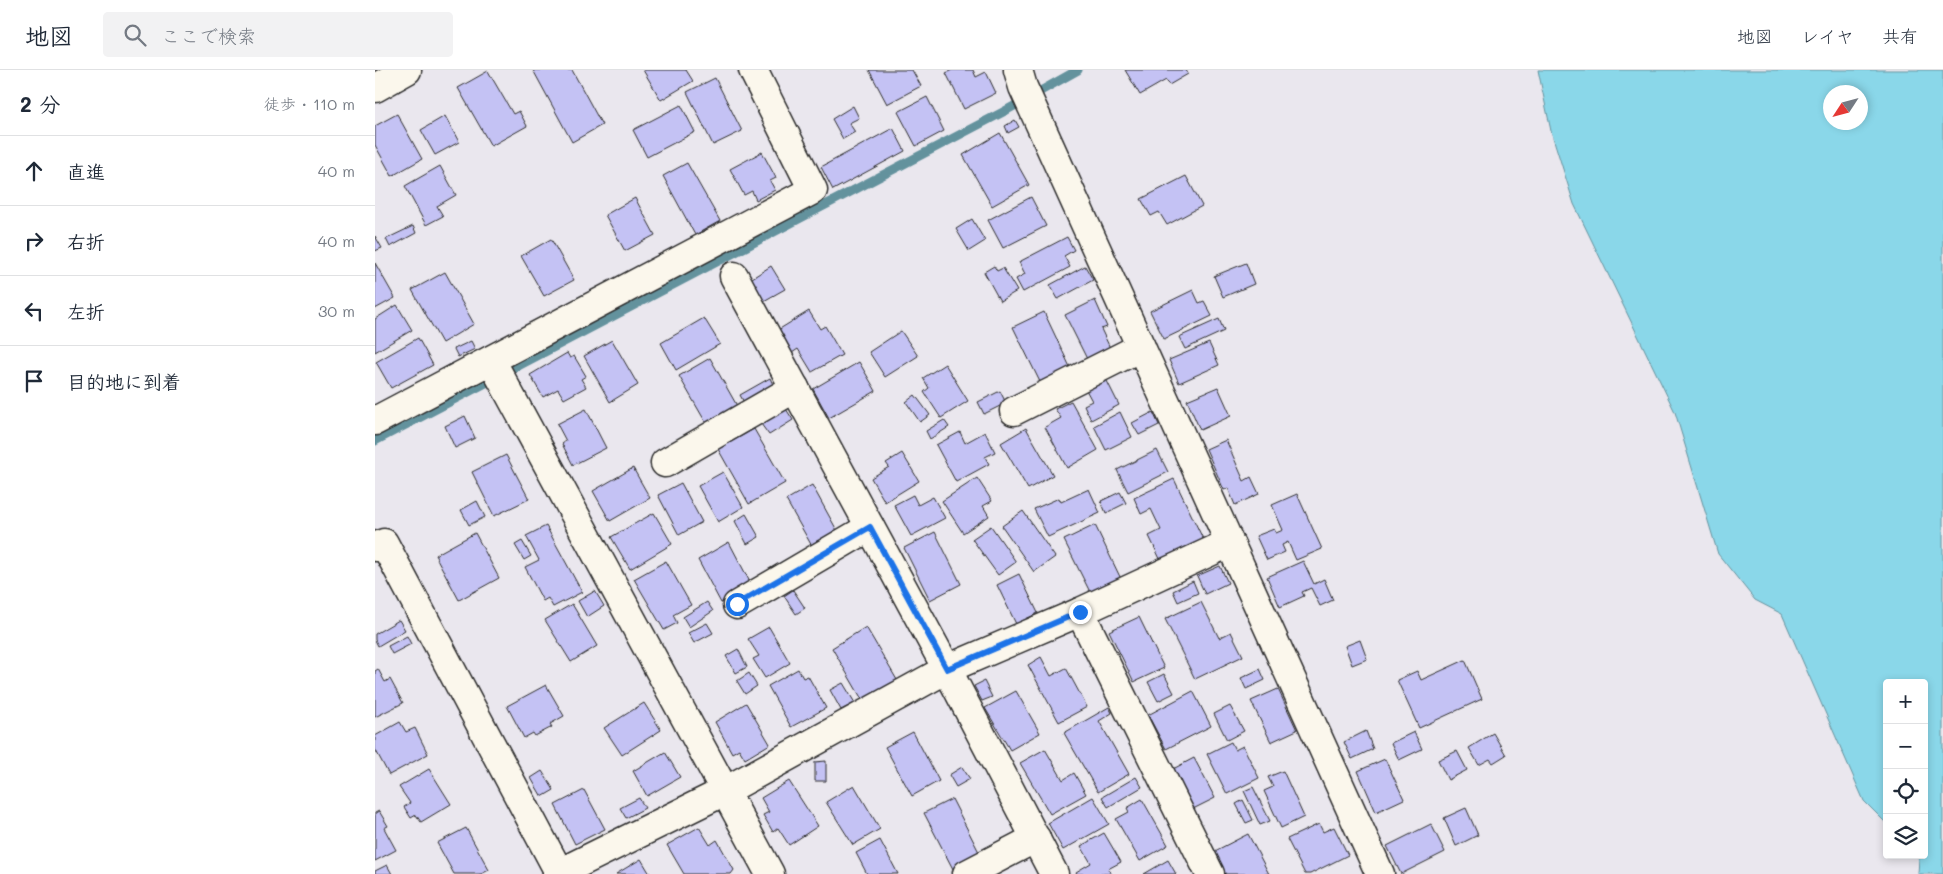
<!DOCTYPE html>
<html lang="ja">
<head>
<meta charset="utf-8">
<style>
	:root { --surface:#fff; --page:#f2f2f3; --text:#1f2937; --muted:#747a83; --line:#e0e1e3 }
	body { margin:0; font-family:Mali,"Klee One",sans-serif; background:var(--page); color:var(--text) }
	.controls { position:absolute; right:15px; bottom:15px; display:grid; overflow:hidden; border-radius:5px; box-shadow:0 2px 8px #0003 }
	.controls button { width:45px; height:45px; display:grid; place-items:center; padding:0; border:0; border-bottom:1px solid var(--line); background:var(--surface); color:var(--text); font:25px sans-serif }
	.compass { position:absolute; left:1448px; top:15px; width:45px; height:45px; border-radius:50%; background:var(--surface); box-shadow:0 2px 8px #0003; rotate:234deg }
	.stop { position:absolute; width:15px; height:15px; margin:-11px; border:4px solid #1a73e8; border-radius:50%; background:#fff }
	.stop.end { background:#1a73e8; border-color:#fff; box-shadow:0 1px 5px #0008 }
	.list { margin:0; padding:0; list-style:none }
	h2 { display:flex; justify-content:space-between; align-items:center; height:65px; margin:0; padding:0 20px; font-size:21px }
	h2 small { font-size:16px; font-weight:400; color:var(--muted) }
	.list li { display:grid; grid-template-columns:32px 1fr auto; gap:15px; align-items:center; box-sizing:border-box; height:70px; padding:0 20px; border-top:1px solid var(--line) }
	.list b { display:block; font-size:19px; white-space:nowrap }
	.list em { font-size:16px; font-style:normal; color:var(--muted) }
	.icon { flex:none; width:28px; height:28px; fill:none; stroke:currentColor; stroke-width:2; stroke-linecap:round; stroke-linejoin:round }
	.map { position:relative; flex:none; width:1568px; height:804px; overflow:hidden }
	header { display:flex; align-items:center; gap:30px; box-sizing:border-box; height:70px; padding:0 25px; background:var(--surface); border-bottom:1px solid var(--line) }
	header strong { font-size:24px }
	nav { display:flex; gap:28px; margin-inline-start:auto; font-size:18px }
	.search { width:350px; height:45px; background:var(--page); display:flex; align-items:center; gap:12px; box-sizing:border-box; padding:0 18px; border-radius:5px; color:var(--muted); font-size:19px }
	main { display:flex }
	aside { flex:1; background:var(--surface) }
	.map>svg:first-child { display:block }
	.water { fill:#8ad7e9; stroke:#64929d; fill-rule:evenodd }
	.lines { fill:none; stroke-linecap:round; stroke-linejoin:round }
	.stream { stroke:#64929d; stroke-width:9 }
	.building { fill:#c4c2f4; stroke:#2b2b2b }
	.minor-casing { stroke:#2b2b2b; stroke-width:31 }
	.minor { stroke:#fbf7ec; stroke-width:28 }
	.route { stroke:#1a73e8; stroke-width:6 }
</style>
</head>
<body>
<header>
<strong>地図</strong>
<div class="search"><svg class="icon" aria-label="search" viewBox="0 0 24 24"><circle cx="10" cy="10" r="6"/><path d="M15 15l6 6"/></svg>ここで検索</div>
<nav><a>地図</a><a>レイヤ</a><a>共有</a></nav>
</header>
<main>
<aside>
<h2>2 分<small>徒歩 · 110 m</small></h2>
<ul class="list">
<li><svg class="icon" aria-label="ahead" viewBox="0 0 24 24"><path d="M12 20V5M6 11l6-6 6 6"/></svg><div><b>直進</b></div><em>40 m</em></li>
<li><svg class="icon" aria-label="right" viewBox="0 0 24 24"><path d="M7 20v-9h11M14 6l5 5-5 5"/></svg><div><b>右折</b></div><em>40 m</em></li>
<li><svg class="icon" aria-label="left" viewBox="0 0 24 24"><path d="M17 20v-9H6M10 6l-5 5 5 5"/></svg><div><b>左折</b></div><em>30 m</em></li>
<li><svg class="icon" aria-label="arrive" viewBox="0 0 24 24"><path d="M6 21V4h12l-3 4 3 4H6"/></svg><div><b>目的地に到着</b></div></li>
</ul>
</aside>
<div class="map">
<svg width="1568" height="804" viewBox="0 0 1568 804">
	<rect width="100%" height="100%" fill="#eae7ee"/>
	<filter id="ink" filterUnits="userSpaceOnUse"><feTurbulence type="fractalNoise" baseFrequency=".02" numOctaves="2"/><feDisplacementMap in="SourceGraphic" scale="10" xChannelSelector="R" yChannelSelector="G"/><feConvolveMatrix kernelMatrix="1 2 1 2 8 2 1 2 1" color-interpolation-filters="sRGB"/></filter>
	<g filter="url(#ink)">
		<path class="water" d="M1163,0H1568V804H1543L1544,788L1541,785H1549V613H1512V754L1489,731L1407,544L1380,530L1343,484L1300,342L1199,134L1176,61ZM1456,22H1486V52H1456Z"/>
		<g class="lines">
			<path class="stream" d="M0,371L630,41L703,0"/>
		</g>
		<g class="building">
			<path d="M158,0H197L227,55L197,72Z"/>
			<path d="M268,0H311L318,11L286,30Z"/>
			<path d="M494,0H537L546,16L512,34Z"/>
			<path d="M577,0H598L601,7L611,2L621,23L589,39L571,3Z"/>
			<path d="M750,0H811L813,4L794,15L791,10L765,25Z"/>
			<path d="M113,1L138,44L144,41L152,56L116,76L83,18Z"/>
			<path d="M340,8L367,61L338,75L312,22Z"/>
			<path d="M552,27L569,61L541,76L523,42Z"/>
			<path d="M306,35L320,62L272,87L258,60Z"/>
			<path d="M478,36L484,48L474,53L480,62L468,69L457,49Z"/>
			<path d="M22,44L47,89L17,106L0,75V56Z"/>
			<path d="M70,46L84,72L60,85L46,60Z"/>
			<path d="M640,50L644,57L633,63L630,56Z"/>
			<path d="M518,58L530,81L458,120L446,97Z"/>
			<path d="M625,63L654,115L617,136L588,85Z"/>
			<path d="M387,82L401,108L395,111L400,120L381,130L377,121L369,125L355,99Z"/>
			<path d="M312,93L345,151L320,165L288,106Z"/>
			<path d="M65,96L81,125L62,136L68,146L51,155L30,116Z"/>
			<path d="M811,106L827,136L792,155L784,142L776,146L766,129Z"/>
			<path d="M656,127L671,156L628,178L613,150Z"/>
			<path d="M260,128L280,165L250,181L230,145Z"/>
			<path d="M597,149L610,171L594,181L581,159Z"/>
			<path d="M38,156L41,163L15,177L11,169Z"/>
			<path d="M0,166L7,178L0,181Z"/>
			<path d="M692,167L699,180L689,186L695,197L648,222L641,209L650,204L644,192Z"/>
			<path d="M176,169L199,210L169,226L146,186Z"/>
			<path d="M0,193L20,228L0,239Z"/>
			<path d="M871,193L879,214L848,227L839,206Z"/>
			<path d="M396,196L410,219L387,232L374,210Z"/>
			<path d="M619,196L622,201L628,198L642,221L625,231L609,202Z"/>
			<path d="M710,196L718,210L683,229L675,215Z"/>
			<path d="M70,202L99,254L67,273L37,220Z"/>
			<path d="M818,220L824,233L829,231L837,246L789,269L775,241Z"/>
			<path d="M720,230L732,257L726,259L737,282L714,293L690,245Z"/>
			<path d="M22,235L37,260L0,282V249Z"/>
			<path d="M434,241L445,259L450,256L467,285L437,302L423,279L417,283L403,260Z"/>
			<path d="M669,242L695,297L665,312L638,257Z"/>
			<path d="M329,248L345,274L301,300L286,273Z"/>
			<path d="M844,249L849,261L810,279L804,267Z"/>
			<path d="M526,261L543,286L510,307L494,282Z"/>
			<path d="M43,268L58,295L16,318L1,292Z"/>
			<path d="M237,270L263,315L235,332L209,286Z"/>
			<path d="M96,271L100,279L83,287L79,279Z"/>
			<path d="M834,273L844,295L804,313L794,290Z"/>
			<path d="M192,283L195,288L199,286L211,306L206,309L211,317L189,329L183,319L168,327L155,305Z"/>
			<path d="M335,288L365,341L334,358L304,306Z"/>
			<path d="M484,292L501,321L454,348L438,319Z"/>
			<path d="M570,294L593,331L566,348L549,322L554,318L548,308Z"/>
			<path d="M730,307L744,335L716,350L709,335L717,331L710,318Z"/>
			<path d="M395,308L401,321L372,338L365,325Z"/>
			<path d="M843,317L856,346L825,360L812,330Z"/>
			<path d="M625,321L631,333L609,344L603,332Z"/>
			<path d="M540,325L555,345L545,352L531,332Z"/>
			<path d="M696,331L723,380L692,398L670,357L686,348L680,339Z"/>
			<path d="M211,339L231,378L198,395L187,374L191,371L182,354Z"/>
			<path d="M411,339L418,350L394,365L386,354Z"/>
			<path d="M745,342L757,367L731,380L719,356Z"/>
			<path d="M778,342L784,355L764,365L757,353Z"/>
			<path d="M90,346L100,368L80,378L70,356Z"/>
			<path d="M569,350L574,357L555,369L551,361Z"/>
			<path d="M651,358L678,405L653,419L626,373Z"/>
			<path d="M379,359L410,413L374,434L343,379Z"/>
			<path d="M585,362L590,373L610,362L620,382L610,387L614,394L581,412L561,375Z"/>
			<path d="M851,370L869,411L876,407L884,424L860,435L853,418L849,420L831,379Z"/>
			<path d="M782,380L793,402L753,422L742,400Z"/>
			<path d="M527,383L544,411L510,432L496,408L514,397L511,393Z"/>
			<path d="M131,385L154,429L119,446L97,402Z"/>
			<path d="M258,398L275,428L235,451L218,421Z"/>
			<path d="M348,402L368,437L343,452L323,416Z"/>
			<path d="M602,408L617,431L608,436L614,446L588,463L567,431Z"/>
			<path d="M799,409L830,473L787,493L774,466L786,460L776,439L766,444L759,428Z"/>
			<path d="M306,413L327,452L304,465L283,425Z"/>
			<path d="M437,415L464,464L438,478L411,430Z"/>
			<path d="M714,419L725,443L673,467L659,439L684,428L686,432Z"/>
			<path d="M745,422L751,433L731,443L726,431Z"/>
			<path d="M922,424L947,479L921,490L913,472L907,475L910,482L892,490L881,466L899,459L901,463L908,460L897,435Z"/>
			<path d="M538,425L543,435L558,427L570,448L536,466L519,435Z"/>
			<path d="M102,431L110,447L94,455L86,440Z"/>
			<path d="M648,441L680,487L659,502L627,456Z"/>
			<path d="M279,443L297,474L255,499L236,467Z"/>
			<path d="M371,444L384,467L372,474L360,451Z"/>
			<path d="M720,455L747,511L717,526L689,470Z"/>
			<path d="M171,456L207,522L178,537L173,528L168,531L150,497L164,490L151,466Z"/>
			<path d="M616,456L641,492L623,505L597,469Z"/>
			<path d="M560,462L586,514L555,530L529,478Z"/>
			<path d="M100,463L124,508L84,530L60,485Z"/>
			<path d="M147,471L156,486L149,490L140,475Z"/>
			<path d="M354,472L377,516L346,533L323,490Z"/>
			<path d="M291,491L316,535L298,545L302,553L289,560L259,509Z"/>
			<path d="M928,491L939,514L949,509L958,530L945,536L936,518L927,522L929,526L905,537L892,507Z"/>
			<path d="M845,496L853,513L830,524L822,506Z"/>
			<path d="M644,504L663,543L641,554L622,515Z"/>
			<path d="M818,511L823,523L803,532L798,521Z"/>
			<path d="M418,520L430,538L421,544L409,526Z"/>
			<path d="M220,521L229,536L212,547L203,531Z"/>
			<path d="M332,532L338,541L314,557L308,547Z"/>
			<path d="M826,532L844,568L856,562L868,586L820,609L790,549Z"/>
			<path d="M197,534L222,576L196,592L170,550Z"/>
			<path d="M764,547L789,598L759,612L734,561Z"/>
			<path d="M24,550L30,560L3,576L0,570V564Z"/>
			<path d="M332,553L338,563L319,573L313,563Z"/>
			<path d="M394,557L415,593L390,608L378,589L384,586L373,569Z"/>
			<path d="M491,557L522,610L488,631L457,578Z"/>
			<path d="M32,566L36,574L17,584L13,576Z"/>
			<path d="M985,570L992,589L977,595L970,576Z"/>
			<path d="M363,579L372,597L361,603L351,586Z"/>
			<path d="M666,587L676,606L691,598L712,637L684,652L653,595Z"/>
			<path d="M1090,590L1107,629L1044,658L1022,610L1042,601L1046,610Z"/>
			<path d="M3,599L10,612L15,609L28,633L0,647V601Z"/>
			<path d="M423,599L428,608L433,606L451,638L416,657L393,616Z"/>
			<path d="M885,599L890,610L871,619L866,608Z"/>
			<path d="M374,603L382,616L370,624L362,611Z"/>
			<path d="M789,604L799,623L783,631L773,612Z"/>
			<path d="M609,611L617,627L607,631L599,616Z"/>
			<path d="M468,613L480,633L466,640L455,620Z"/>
			<path d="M171,615L189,646L175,654L177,657L160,666L158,663L149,668L132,636Z"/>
			<path d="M903,619L922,660L896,672L876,631Z"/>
			<path d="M641,621L665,663L635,680L610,638Z"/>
			<path d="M818,621L836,656L791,679L773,645Z"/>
			<path d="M269,633L286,660L247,685L229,658Z"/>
			<path d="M371,633L395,674L370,689L364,679L357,683L340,652Z"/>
			<path d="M855,636L869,661L852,670L839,644Z"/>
			<path d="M734,637L737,643L724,651L754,704L723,722L689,663Z"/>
			<path d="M25,652L31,662L40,658L53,684L14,705L0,679V666Z"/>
			<path d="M991,661L998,679L977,689L969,672Z"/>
			<path d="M538,662L564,711L537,726L510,677Z"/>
			<path d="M1039,662L1047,679L1024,690L1016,673Z"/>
			<path d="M1118,663L1131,685L1118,693L1115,689L1104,695L1094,678Z"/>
			<path d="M856,672L860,680L868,676L884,708L852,724L832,684Z"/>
			<path d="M670,679L688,710L699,703L711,724L675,744L645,693Z"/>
			<path d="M1082,681L1092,700L1073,710L1063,690Z"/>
			<path d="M290,682L305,707L272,726L258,701Z"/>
			<path d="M819,688L840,728L818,739L798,699Z"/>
			<path d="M1010,689L1029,729L1001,742L983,701Z"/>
			<path d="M451,691V711H440V692Z"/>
			<path d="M587,697L595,709L581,717L574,705Z"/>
			<path d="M54,699L76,734L46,752L41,745L36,748L29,737L35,733L24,717Z"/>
			<path d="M167,701L179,720L167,727L156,708Z"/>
			<path d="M908,701L929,747L906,758L889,721L898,717L893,707Z"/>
			<path d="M761,707L767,717L733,737L727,727Z"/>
			<path d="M414,711L443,756L414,775L403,758L398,762L388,745L394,742L386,728Z"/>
			<path d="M479,715L505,759L478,775L451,732Z"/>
			<path d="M878,717L895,751L885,755L869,721Z"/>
			<path d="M209,720L230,759L200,774L180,735Z"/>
			<path d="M718,727L734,754L688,780L673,753Z"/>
			<path d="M264,728L270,738L251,748L245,738Z"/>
			<path d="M577,729L605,784L578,799L549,743Z"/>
			<path d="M767,729L793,775L765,791L741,749L754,742L752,738Z"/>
			<path d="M868,730L878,750L871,753L861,734Z"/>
			<path d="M1091,738L1103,765L1081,776L1069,748Z"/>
			<path d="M4,741L13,756L9,758L21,780L0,791V743Z"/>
			<path d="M944,754L948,762L959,757L973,785L935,804H930L912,769Z"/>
			<path d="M1056,754L1070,782L1026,804L1012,776Z"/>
			<path d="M324,757L335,775L342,770L359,800L356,804H309L292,775Z"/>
			<path d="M91,758L114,800L106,804H79L62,773Z"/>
			<path d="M729,763L746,792L733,799L736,804H702L701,802L716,793L706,776Z"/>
			<path d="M873,764L894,804H850L838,782Z"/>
			<path d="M505,770L523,804H492L481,783Z"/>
			<path d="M266,789L275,804H241Z"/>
			<path d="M793,790L801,804H769Z"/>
			<path d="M12,795L17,804H0V801Z"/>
		</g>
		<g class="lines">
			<defs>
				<g id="minor">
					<path d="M643,0L648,17L1005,804"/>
					<path d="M0,18L32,0"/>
					<path d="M359,206L572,599L679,804"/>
					<path d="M116,290L395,804"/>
					<path d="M639,341L766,277"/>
					<path d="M0,351L438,120L378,0"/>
					<path d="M290,393L420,318"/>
					<path d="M0,477L9,473L185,804"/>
					<path d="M362,535L495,457"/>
					<path d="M705,542L835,804"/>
					<path d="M182,804L350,721L572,599L705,542L854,473"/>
					<path d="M592,804L661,768"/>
				</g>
			</defs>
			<use href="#minor" class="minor-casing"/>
			<use href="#minor" class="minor"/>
		</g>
	</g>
	<g class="lines" filter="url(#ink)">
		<path class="route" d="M362,534L495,457L572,599L705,542"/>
	</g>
</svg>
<div class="controls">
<button>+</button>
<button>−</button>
<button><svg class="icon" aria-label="locate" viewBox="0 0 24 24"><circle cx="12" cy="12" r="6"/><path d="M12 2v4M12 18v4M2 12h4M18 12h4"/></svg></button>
<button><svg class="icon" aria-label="layers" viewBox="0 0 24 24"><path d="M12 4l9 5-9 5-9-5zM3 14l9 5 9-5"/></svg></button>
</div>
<svg class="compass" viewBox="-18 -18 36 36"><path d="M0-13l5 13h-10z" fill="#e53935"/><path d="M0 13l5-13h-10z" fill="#747a83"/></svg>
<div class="stop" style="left:362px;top:534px"></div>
<div class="stop end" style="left:705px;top:542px"></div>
</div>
</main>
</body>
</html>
